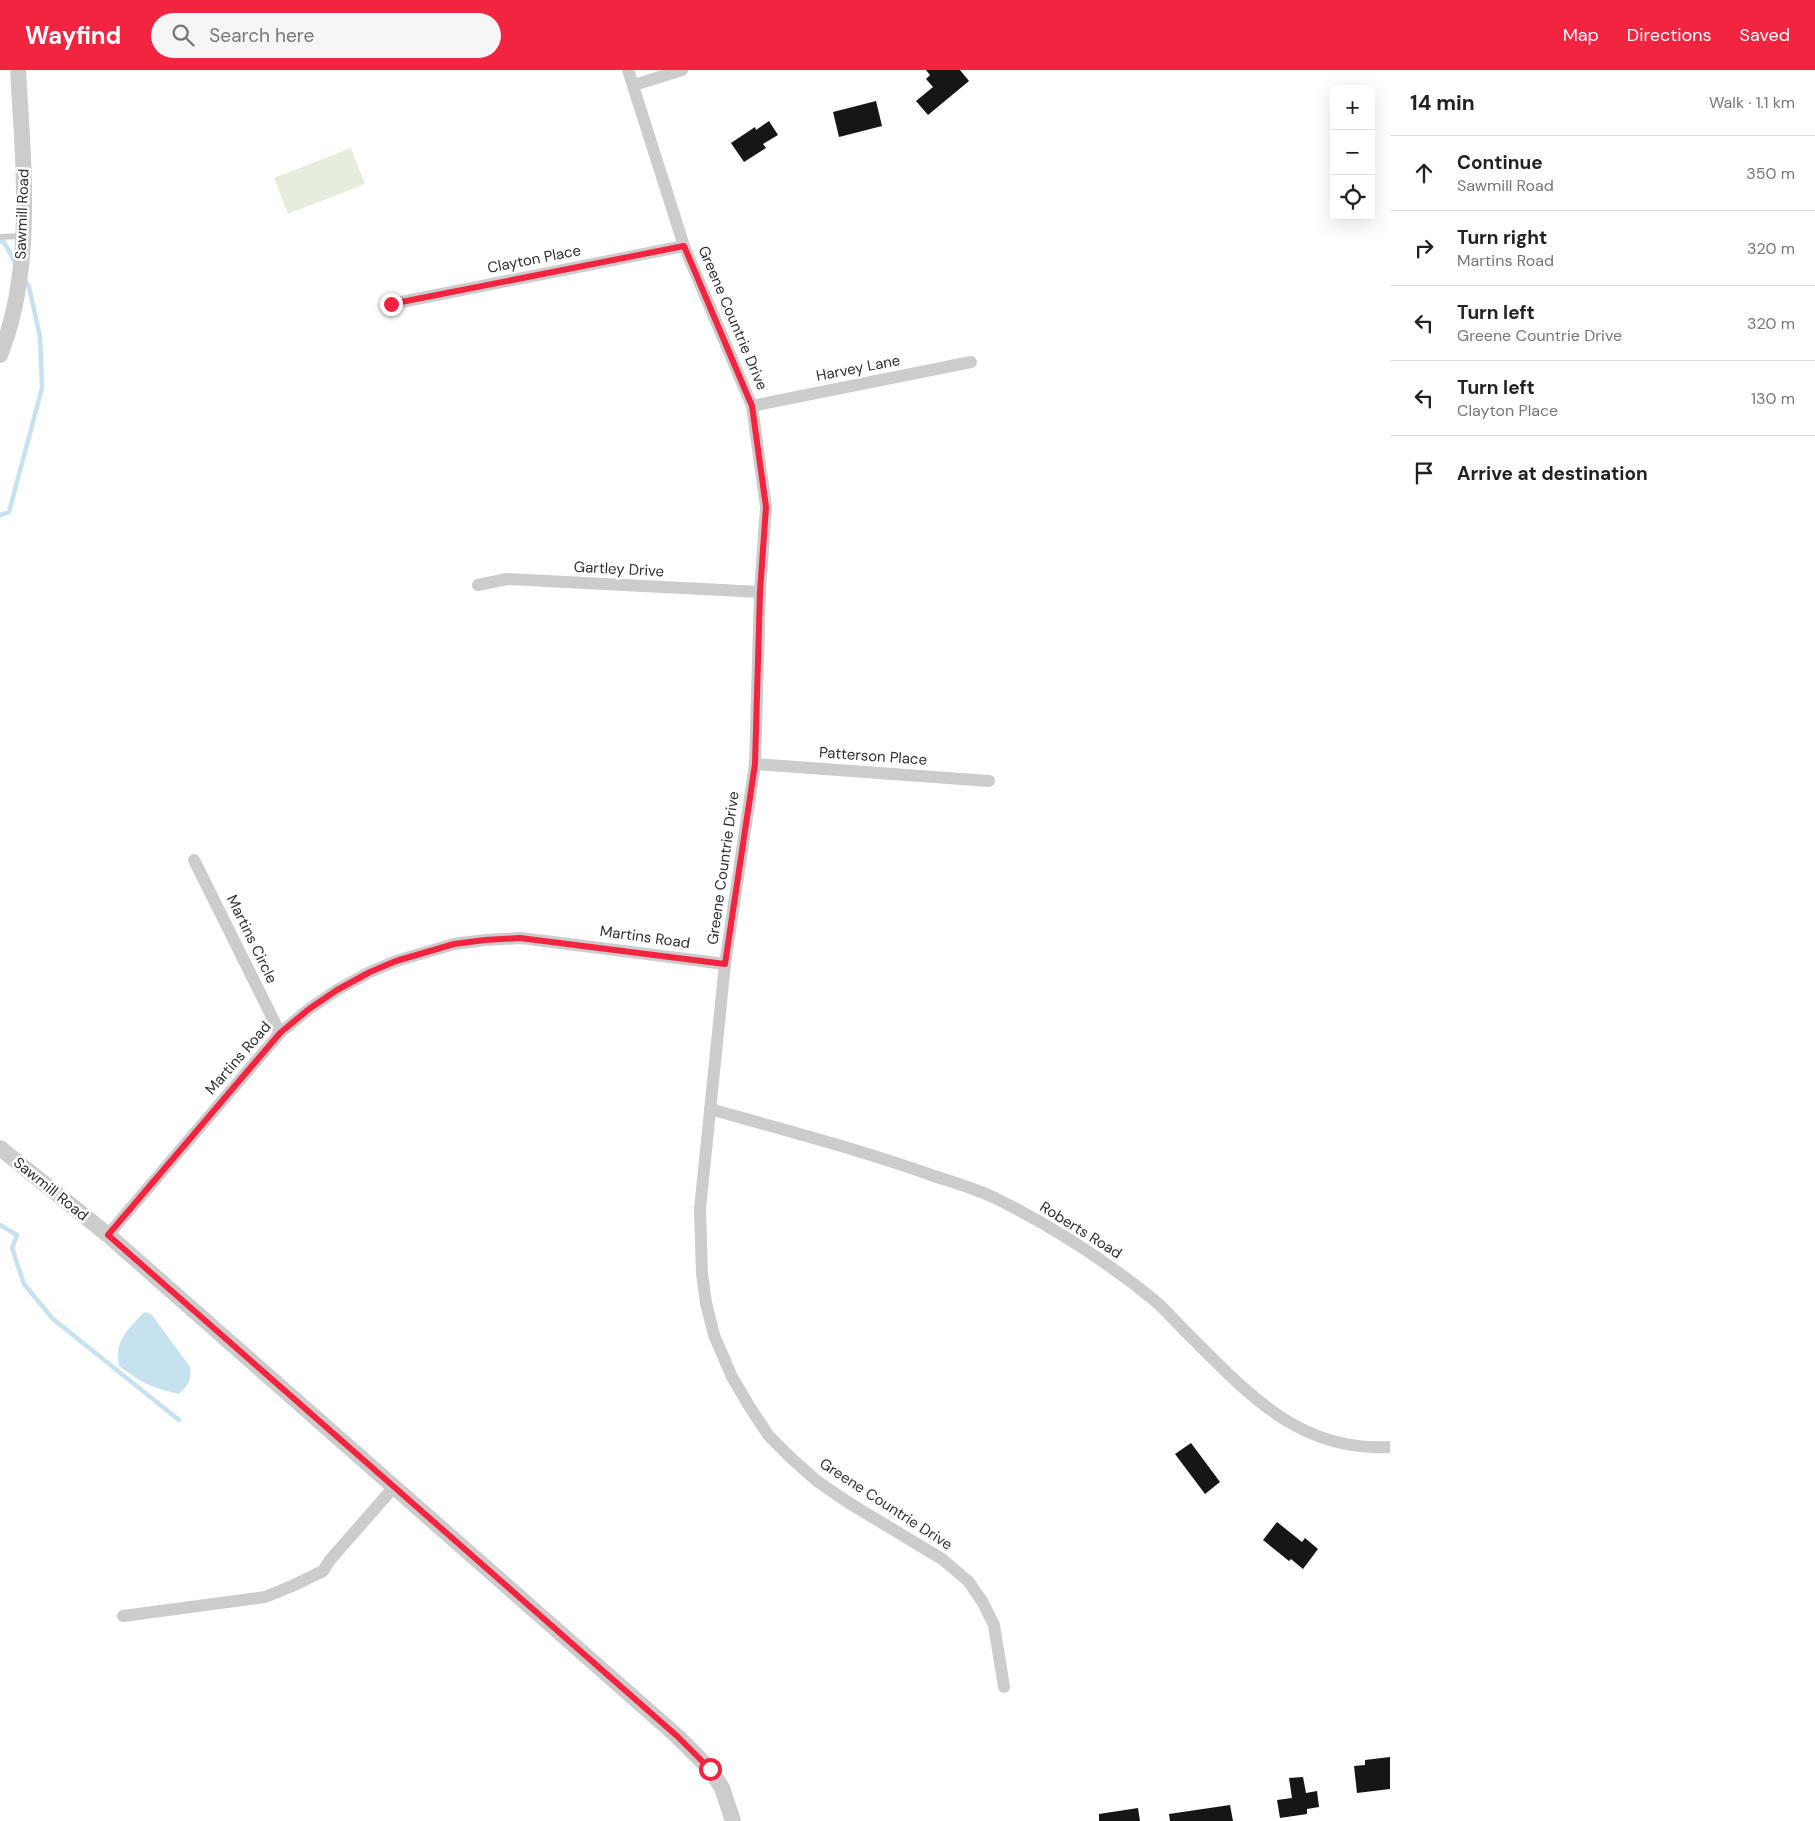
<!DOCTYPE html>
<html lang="en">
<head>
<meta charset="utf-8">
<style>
	:root { --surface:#fff; --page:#f6f6f6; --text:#222; --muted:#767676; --line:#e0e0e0; --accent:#f32440 }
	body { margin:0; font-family:"DM Sans",sans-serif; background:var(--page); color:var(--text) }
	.controls { position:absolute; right:15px; top:15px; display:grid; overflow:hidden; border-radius:5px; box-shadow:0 5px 20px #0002 }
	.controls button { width:45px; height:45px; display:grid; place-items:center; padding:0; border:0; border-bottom:1px solid var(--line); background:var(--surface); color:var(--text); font:25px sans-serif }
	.stop { position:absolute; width:15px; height:15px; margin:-11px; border:4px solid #f32440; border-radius:50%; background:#fff }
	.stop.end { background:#f32440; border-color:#fff; box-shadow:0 1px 5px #0008 }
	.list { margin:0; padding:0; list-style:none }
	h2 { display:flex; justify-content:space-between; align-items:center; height:65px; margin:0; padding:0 20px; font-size:21px }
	h2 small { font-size:16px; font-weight:400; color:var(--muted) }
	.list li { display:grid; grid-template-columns:32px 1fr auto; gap:15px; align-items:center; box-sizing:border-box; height:75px; padding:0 20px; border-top:1px solid var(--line) }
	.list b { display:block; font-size:19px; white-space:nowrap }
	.list p { margin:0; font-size:16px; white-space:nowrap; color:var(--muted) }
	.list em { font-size:16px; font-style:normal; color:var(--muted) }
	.icon { flex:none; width:28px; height:28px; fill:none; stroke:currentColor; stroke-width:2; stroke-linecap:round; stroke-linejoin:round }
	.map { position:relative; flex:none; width:1390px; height:1751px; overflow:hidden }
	header { display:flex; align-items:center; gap:30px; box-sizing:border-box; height:70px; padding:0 25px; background:var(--accent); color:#fff }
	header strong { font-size:24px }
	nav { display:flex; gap:28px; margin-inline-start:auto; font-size:18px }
	.search { width:350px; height:45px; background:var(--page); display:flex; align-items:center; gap:12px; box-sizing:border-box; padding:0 18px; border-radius:28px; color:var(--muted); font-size:19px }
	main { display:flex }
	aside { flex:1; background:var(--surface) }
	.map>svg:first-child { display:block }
	.green { fill:#e6eddc }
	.water { fill:#c7e2ef }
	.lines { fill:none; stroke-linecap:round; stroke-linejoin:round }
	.stream { stroke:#c7e2ef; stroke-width:4.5 }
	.building { fill:#161616 }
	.service { stroke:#ccc; stroke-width:6 }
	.minor { stroke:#ccc; stroke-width:12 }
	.tertiary { stroke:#ccc; stroke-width:16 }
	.route { stroke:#f32440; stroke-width:6 }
	.labels { text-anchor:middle; stroke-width:5; stroke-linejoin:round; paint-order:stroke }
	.street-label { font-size:15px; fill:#2f2f2f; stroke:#fff }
</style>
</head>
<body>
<header>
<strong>Wayfind</strong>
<div class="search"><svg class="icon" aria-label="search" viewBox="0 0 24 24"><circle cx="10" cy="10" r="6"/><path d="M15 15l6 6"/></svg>Search here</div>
<nav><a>Map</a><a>Directions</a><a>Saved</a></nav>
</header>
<main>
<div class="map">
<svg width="1390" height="1751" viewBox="0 0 1390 1751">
	<rect width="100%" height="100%" fill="#fff"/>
	<path class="green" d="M351,78L365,114L288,144L274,108Z"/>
	<path class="water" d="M146,1242L152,1245L190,1297C192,1309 188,1316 179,1324C155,1319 138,1311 119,1296C114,1271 127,1261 143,1243Z"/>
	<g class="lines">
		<g class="stream">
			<path d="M0,172H4L16,194"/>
			<path d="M0,445L9,442L42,318L40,267L29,217L24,209"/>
			<path d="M0,1155L17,1165L12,1178L24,1214L53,1249L179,1350"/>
		</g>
	</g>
	<g class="building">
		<path d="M926,0H960L969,11L928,45L916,31L933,17L926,9L930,5Z"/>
		<path d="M876,31L882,56L839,67L833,42Z"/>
		<path d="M769,51L778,65L763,74L766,78L744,92L731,73L755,57L756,60Z"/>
		<path d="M1191,1373L1220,1412L1205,1424L1175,1384Z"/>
		<path d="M1277,1452L1302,1472L1305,1468L1318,1479L1303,1499L1291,1489L1289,1491L1263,1470Z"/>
		<path d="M1390,1687V1719L1357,1723L1354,1696L1365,1695V1690Z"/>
		<path d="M1303,1707L1306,1723L1317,1721L1319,1737L1307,1739V1744L1280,1748L1277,1730L1292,1728L1289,1708Z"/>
		<path d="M1230,1735L1233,1751H1170L1169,1744Z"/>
		<path d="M1138,1738L1140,1751H1099V1744Z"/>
	</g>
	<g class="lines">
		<path class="service" d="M0,167L21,166"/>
		<g class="minor">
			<path d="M628,0L684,176L752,336L766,437L760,522L755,694L725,894L700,1139L702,1204L706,1233L714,1265L732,1307L751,1339L769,1366L791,1388L817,1411L849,1433L942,1489L968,1511L982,1531L994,1555L1004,1617"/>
			<path d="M634,15L682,0"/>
			<path d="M391,234L684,176"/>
			<path d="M752,336L971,292"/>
			<path d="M478,515L507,509L760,522"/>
			<path d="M755,694L989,711"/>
			<path d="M194,790L280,963"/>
			<path d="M710,1039C785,1060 861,1080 934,1106C955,1113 977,1119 997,1129C1052,1156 1106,1191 1154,1230C1165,1239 1174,1250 1184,1260C1245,1320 1296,1382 1390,1377"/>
			<path d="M108,1165L280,963L309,939L337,920L370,902L396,891L454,874L485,870L521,868L725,894"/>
			<path d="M123,1546L265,1527L292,1516L323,1501L330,1490L394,1417"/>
		</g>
		<g class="tertiary">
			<path d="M0,285C35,199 23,91 18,0"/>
			<path d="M0,1078L108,1165L677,1666L710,1699L722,1718L733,1751"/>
		</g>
	</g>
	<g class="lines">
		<path class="route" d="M391,234L684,176L752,336L766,437L760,522L755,694L725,894L520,868L485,870L454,874L396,891L370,902L337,920L309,939L280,963L108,1165L677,1666L710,1699"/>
	</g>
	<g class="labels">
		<g class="street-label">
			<text transform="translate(22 144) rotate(-88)" y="5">Sawmill Road</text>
			<text transform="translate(534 189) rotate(-11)" y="5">Clayton Place</text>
			<text transform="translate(733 248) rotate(67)" y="5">Greene Countrie Drive</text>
			<text transform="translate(858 298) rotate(-11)" y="5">Harvey Lane</text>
			<text transform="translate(619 499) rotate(3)" y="5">Gartley Drive</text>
			<text transform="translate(873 686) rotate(4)" y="5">Patterson Place</text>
			<text transform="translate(723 798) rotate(-82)" y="5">Greene Countrie Drive</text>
			<text transform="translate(645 867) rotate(8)" y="5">Martins Road</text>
			<text transform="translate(252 869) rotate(64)" y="5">Martins Circle</text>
			<text transform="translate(238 988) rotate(-49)" y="5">Martins Road</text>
			<text transform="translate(51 1119) rotate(39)" y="5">Sawmill Road</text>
			<text transform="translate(1081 1160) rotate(32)" y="5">Roberts Road</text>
			<text transform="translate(886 1434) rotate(33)" y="5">Greene Countrie Drive</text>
		</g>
	</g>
</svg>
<div class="controls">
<button>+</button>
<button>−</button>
<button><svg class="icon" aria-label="locate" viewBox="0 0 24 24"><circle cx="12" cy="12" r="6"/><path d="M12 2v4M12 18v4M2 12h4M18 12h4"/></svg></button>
</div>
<div class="stop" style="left:710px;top:1699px"></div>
<div class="stop end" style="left:391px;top:234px"></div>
</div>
<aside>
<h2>14 min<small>Walk · 1.1 km</small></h2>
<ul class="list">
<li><svg class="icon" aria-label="ahead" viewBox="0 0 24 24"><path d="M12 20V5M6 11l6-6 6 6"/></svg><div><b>Continue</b><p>Sawmill Road</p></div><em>350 m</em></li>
<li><svg class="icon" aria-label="right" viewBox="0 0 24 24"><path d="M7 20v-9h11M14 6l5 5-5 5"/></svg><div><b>Turn right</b><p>Martins Road</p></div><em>320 m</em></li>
<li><svg class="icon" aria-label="left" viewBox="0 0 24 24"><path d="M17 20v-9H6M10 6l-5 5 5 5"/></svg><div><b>Turn left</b><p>Greene Countrie Drive</p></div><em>320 m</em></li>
<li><svg class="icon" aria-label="left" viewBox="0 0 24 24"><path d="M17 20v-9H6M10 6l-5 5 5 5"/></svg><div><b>Turn left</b><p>Clayton Place</p></div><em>130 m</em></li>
<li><svg class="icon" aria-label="arrive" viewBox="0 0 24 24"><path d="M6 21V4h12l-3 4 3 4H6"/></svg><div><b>Arrive at destination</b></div></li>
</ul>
</aside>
</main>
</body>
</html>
